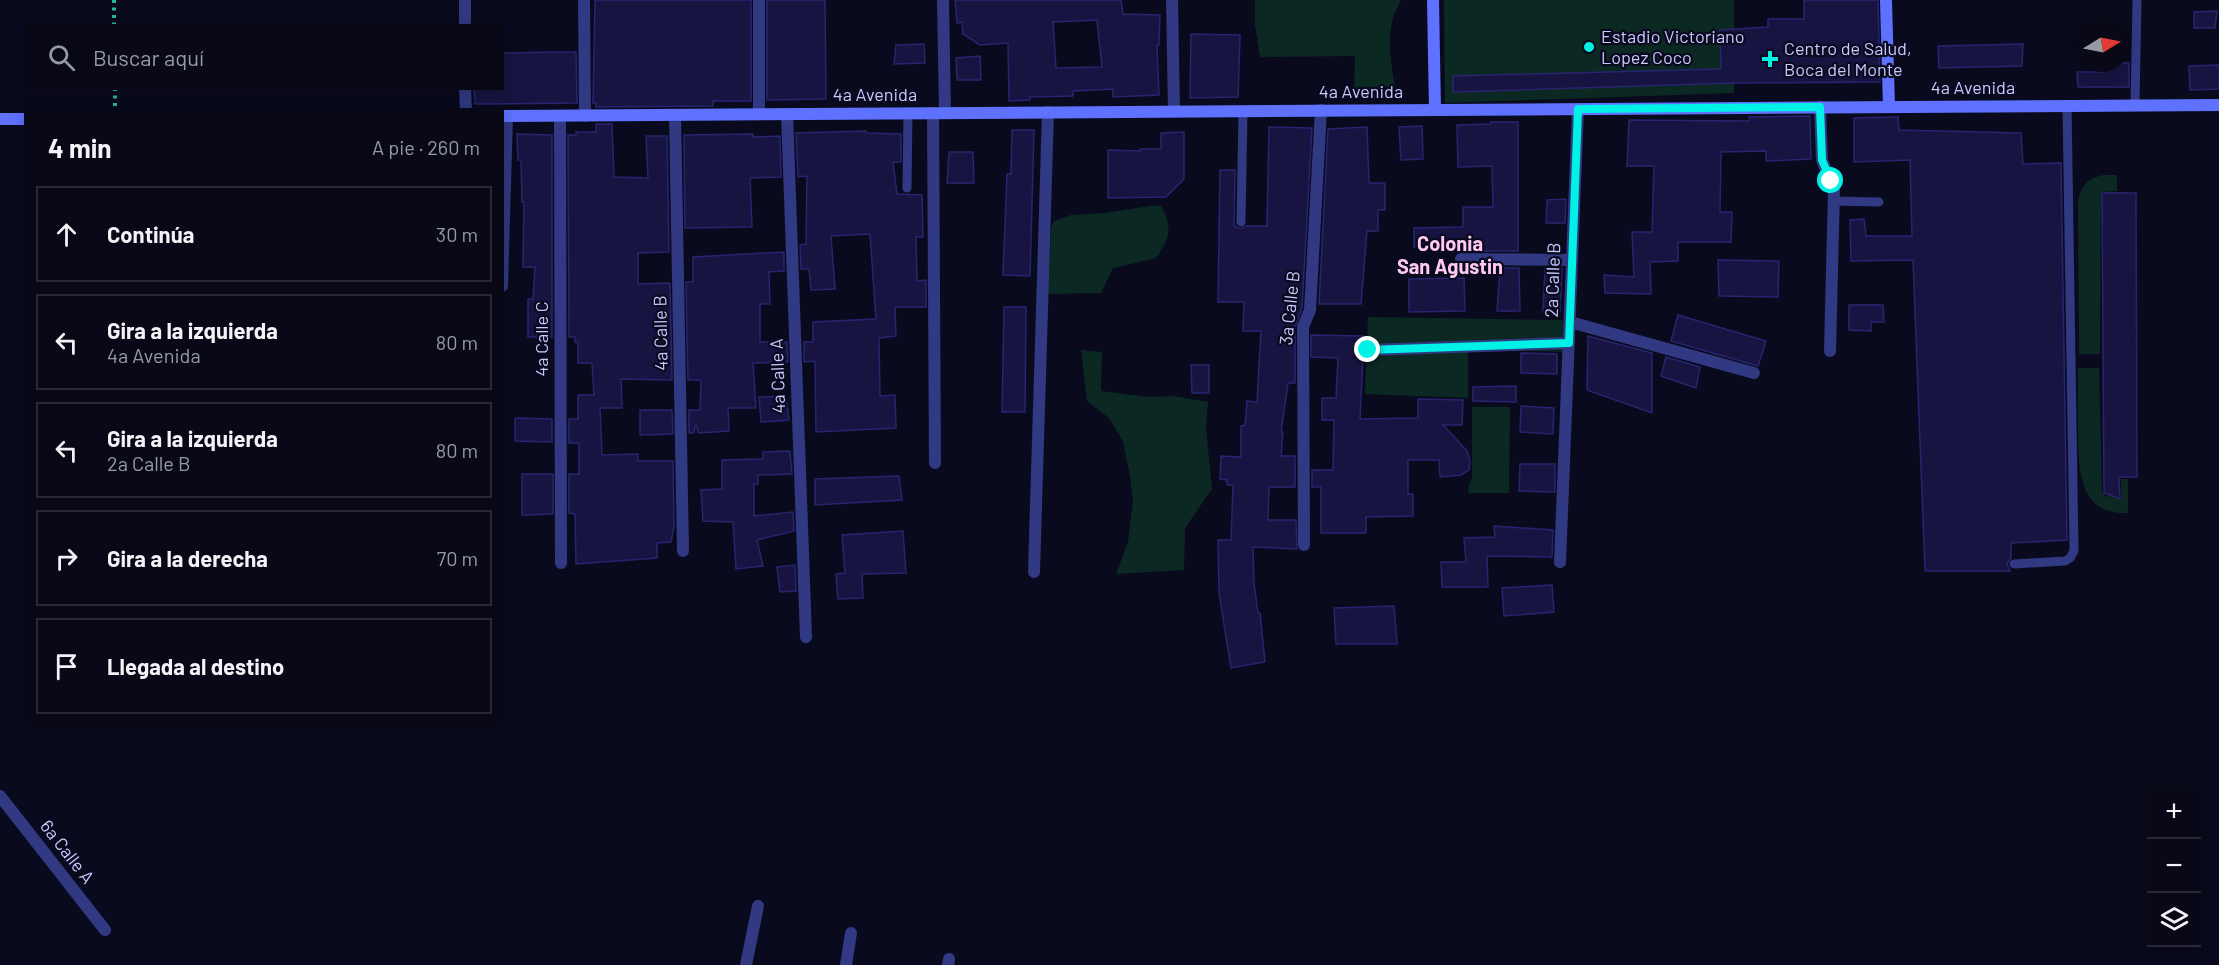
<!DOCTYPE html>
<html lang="es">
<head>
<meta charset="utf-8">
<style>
	:root { --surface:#080816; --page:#161623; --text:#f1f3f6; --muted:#989aa1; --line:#292935 }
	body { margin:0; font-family:Barlow,sans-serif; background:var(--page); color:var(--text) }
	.controls { position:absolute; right:18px; bottom:18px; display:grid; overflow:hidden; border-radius:0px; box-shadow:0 3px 15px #0003 }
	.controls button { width:54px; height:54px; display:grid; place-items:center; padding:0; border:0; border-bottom:2px solid var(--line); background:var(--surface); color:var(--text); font:30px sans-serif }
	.compass { position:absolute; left:2075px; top:18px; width:54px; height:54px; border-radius:50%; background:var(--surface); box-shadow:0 3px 15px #0003; rotate:80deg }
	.stop { position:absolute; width:18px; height:18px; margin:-14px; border:4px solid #00f2e6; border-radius:50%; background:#fff }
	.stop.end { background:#00f2e6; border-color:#fff; box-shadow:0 2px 6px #0008 }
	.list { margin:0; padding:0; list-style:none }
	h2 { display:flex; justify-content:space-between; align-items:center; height:78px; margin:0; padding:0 24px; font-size:26px }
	h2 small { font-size:20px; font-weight:400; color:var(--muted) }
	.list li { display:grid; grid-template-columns:39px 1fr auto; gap:18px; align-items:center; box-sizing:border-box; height:96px; margin:0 12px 12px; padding:0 12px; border:2px solid var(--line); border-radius:0px }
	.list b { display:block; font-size:22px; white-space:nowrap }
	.list p { margin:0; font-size:20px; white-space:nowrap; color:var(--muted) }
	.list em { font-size:20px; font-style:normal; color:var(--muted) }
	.icon { flex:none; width:33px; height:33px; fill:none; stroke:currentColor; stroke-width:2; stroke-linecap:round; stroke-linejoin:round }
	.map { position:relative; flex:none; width:2219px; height:965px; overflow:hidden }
	.search { position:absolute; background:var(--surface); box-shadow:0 3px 15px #0003; left:24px; top:24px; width:480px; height:66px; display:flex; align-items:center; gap:15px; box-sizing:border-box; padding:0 21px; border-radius:0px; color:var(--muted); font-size:22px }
	.panel { position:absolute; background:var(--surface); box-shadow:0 3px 15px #0003; left:24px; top:108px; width:480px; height:618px; border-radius:0px }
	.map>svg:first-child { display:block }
	.green { fill:#0c2823 }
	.building { fill:#171441; stroke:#28246f; stroke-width:1.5; fill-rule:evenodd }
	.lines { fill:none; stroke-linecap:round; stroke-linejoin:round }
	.path { stroke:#22b899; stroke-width:4; stroke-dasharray:3 4.5; stroke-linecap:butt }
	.lane { stroke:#303982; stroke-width:9 }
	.street { stroke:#303982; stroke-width:12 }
	.secondary { stroke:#5e72ff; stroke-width:12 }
	.route { stroke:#00f2e6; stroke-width:8 }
	.poi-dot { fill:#00f2e6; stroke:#0a0a1e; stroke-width:2 }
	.labels { text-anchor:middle; stroke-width:4.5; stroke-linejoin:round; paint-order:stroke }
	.poi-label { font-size:18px; fill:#c7c9ff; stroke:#0a0a1e; text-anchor:start }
	.street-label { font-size:18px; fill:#c7c9ff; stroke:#0a0a1e }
	.neighbourhood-label { font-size:20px; font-weight:bold; fill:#ffc9f3; stroke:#0a0a1e }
</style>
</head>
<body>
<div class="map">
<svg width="2219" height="965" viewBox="0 0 2219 965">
	<rect width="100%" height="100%" fill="#0a0a1e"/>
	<g class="green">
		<path d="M1255,0H1401C1399,6 1394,12 1393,18C1387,39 1391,65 1395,86L1354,89L1355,56L1260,57L1255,25Z"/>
		<path d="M1444,0H1734V93L1445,103Z"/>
		<path d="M2104,175H2117V191L2101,192L2100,354H2079L2078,202C2081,186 2088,178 2104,175Z"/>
		<path d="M1150,206H1161C1173,228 1170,238 1156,258L1113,268L1101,293L1048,294L1051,227L1054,221L1071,215L1104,213Z"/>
		<path d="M1368,317L1563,320V352L1468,349V398L1365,394Z"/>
		<path d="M1081,350L1102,352L1101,391L1148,397L1174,396L1208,402L1206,428L1212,489L1185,528L1184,570L1116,574L1128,542L1133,502L1130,476L1123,441L1109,418L1087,401Z"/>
		<path d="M2078,368H2099L2102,491L2105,496L2121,498V479H2128V513C2077,515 2079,468 2078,430C2078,409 2078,389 2078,368Z"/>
		<path d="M1472,407H1510L1509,493H1468L1469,486L1472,479Z"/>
	</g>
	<g class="building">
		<path d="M595,0H751V101H713V106L596,107V103H593Z"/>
		<path d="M767,0H825L826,99L767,100Z"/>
		<path d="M955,0H1121L1123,14L1160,15L1159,45H1157L1159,95L1113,97V89L1073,91V96L1030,97V100L1009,101L1008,43L980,45L963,34L962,22L957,23ZM1097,20L1102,67L1056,68L1053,22Z"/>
		<path d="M1804,0H1878L1880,82L1733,83L1453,92V76L1721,69L1720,30L1768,27V19H1804Z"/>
		<path d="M2217,11L2215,28H2194V12Z"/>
		<path d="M1191,34L1240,35L1238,97L1190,98Z"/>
		<path d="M924,44L925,63L894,64L896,45Z"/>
		<path d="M2023,44L2022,66L1939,68L1938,46Z"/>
		<path d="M557,52H576L577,103L475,104L474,88H502V53Z"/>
		<path d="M980,56L981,80H957L956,58Z"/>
		<path d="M2102,63H2129V87H2078L2077,72H2103Z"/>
		<path d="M2219,65V89L2190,90L2189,66Z"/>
		<path d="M1810,116L1811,159L1766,161V151L1721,152L1720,212H1732L1731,242H1678V261L1650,262L1651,294L1605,293L1604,275L1634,277L1632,232H1652L1654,166H1627L1629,120L1749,121V117Z"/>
		<path d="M1898,117L1899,130L2021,133L2023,164L2061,163L2067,540L2011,543V558L2007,564L2010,571H1925L1913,260L1851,261L1850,220L1864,219L1866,236H1912L1910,160L1854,162V118Z"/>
		<path d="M1491,122H1518V251H1464V246L1414,247V228L1463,227V207H1493L1492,166L1458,167L1457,125L1491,124Z"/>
		<path d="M596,124H612L614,177L648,178L646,136H667L669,252L638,253V284L670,283L672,380L621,379L622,408H600L602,455L638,454V461H673L674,526L671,542L657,543V558L576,564L575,514L569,513V474H579V443H569V419H578V395H594L592,363H578V342H575V337H569L568,135H576V132H596Z"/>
		<path d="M1422,126L1423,159L1401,160L1399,127Z"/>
		<path d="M1269,127L1312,128L1302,308L1295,327V383H1288L1281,432H1283L1281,456H1295V487H1269L1268,520H1296L1297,549L1253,547L1254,583L1258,613H1260L1265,662L1231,668L1219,593L1218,540H1231L1233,485H1227V480L1220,479L1221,456L1241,457V426L1245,425L1247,401L1257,402L1261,331H1243L1244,302H1218L1220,170H1235L1234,226L1241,229L1246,226H1267Z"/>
		<path d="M1367,127L1369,183H1385V210H1378V231H1367L1361,304H1319L1328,129Z"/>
		<path d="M1012,130H1034L1030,276L1003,275L1007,174H1011Z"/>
		<path d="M866,131V133L901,134V162H893L897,194L922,195L923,237H916L917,281L926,280V307H895L896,336L879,338L880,396L895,395L896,428L816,432L815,361L804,362V342H813V322L876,319L870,234L831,236L835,289L811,290L809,269H801L800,245L806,244L807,176L798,177L796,133Z"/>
		<path d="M1184,132V179L1166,197L1108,198V150L1140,151V149H1161V133Z"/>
		<path d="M517,134L552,135V337H528V299H533L535,267H523L524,202H522L521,160H518Z"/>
		<path d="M753,134V137L780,136L781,177L750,178L752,227L685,228L684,135Z"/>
		<path d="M949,152H973L974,183H947Z"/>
		<path d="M2102,193H2136L2137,477H2119L2120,499L2104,493Z"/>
		<path d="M1566,199L1565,223H1546L1547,200Z"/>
		<path d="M784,252V271L769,272L770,304H760V342H787L788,362L753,363L756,408H728L729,431L698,433L697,426H695L694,433H689V410H700L701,380H688L686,282H693V257Z"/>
		<path d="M1718,260L1779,261L1778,297L1719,296Z"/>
		<path d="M1500,268H1519L1520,311H1497Z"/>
		<path d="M1545,268H1562L1560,312H1543Z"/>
		<path d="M1464,278L1465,311L1409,312V279Z"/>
		<path d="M1849,305H1883L1884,322H1871V331L1849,330Z"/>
		<path d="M1004,307H1026L1025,412H1002Z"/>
		<path d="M1678,315L1766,341L1758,366L1671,341Z"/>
		<path d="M1311,335L1363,336V344L1360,350L1363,356L1360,419L1418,418V399L1463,400L1462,425H1443L1467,451L1470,460L1469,470L1461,475L1440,477L1439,460H1408V494H1413V516L1366,517V533H1321V487H1312V470H1333L1334,420H1322V398H1336L1338,358L1311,357Z"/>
		<path d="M1588,336L1652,353V413L1587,390Z"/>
		<path d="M1521,353L1557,354V374L1521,373Z"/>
		<path d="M1666,357L1700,367L1696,388L1661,376Z"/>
		<path d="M1191,365H1209V393H1192Z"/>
		<path d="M1516,386V402L1473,401V387Z"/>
		<path d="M786,396L789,420L761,422L759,397Z"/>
		<path d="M1521,406L1554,408L1553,434L1520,432Z"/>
		<path d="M640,410H672L673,434L640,435Z"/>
		<path d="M515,418L552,419V442L515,441Z"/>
		<path d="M790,451L792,474L758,475V484H754V516L793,512L794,531L757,540L763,566L736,569L733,522L703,521L701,490L722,489V460L763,459V452Z"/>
		<path d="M1520,464H1555V492L1519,491Z"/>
		<path d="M522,474H553V514L522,515Z"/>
		<path d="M899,476L902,500L815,505V479Z"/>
		<path d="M1494,526L1553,530L1552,557L1487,556L1488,587H1442L1441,562H1466L1464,538L1495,537Z"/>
		<path d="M903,531L906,573L862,574L863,598L838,599L836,574L845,573L842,535Z"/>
		<path d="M795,565L796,591L780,592L777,567Z"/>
		<path d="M1552,585L1554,612L1504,616L1502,588Z"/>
		<path d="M1394,606L1397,644H1336L1334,608Z"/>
	</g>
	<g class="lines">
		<g class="path">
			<path d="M114,0V26"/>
			<path d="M115,88V110"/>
		</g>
		<g class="lane">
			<path d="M2135,105L2137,0"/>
			<path d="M907,188L908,113"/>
			<path d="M1834,201L1879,202"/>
			<path d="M1241,222L1243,111"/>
			<path d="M2014,564L2065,561L2070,558L2074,551L2067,105"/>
		</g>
		<g class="street">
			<path d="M465,0V26"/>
			<path d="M584,0L585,116"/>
			<path d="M759,0V114"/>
			<path d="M943,0L945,113"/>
			<path d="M1172,0L1174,111"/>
			<path d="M465,88L466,110"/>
			<path d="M1820,107L1822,160L1834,190L1830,351"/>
			<path d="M933,113L935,463"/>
			<path d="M787,114L806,637"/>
			<path d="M675,115L683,551"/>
			<path d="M560,116L561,563"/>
			<path d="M1461,259L1572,260"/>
			<path d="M502,286L507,116"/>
			<path d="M1570,322L1754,373"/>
			<path d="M1368,350L1569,343"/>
			<path d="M1304,545L1303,327L1310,310L1321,110"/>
			<path d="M1560,562L1578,109"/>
			<path d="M1034,572L1048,112"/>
			<path d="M0,796L105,930"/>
			<path d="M746,965L758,906"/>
			<path d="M846,965L851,933"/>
			<path d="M948,965L949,959"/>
		</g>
		<g class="secondary">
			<path d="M1433,0L1435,110"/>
			<path d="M1886,0L1889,107"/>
			<path d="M502,116L2219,105"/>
			<path d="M0,119H26"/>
		</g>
	</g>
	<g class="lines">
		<path class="route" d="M1368,350L1569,343L1578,109L1820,107L1822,160L1831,181"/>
	</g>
	<g class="poi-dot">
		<circle cx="1589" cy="47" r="6"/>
		<path d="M1767 50h6v6h6v6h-6v6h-6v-6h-6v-6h6z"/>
	</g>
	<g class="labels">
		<g class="poi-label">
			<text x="1601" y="43">Estadio Victoriano<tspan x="1601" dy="21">Lopez Coco</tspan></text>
			<text x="1784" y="55">Centro de Salud,<tspan x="1784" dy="21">Boca del Monte</tspan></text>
		</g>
		<g class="street-label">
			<text x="1973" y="94">4a Avenida</text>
			<text x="1361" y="98">4a Avenida</text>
			<text x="875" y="101">4a Avenida</text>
			<text transform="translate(1553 280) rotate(-88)" y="6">2a Calle B</text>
			<text transform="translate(1290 308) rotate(-84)" y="6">3a Calle B</text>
			<text transform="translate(661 333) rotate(-91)" y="6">4a Calle B</text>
			<text transform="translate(542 339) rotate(-90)" y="6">4a Calle C</text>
			<text transform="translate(778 376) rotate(-92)" y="6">4a Calle A</text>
			<text transform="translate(67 852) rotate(52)" y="6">6a Calle A</text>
		</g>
		<g class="neighbourhood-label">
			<text x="1450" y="251">Colonia<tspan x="1450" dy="23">San Agustin</tspan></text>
		</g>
	</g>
</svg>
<div class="controls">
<button>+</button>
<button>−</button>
<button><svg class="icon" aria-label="layers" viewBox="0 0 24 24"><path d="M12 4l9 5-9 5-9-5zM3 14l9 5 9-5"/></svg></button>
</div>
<svg class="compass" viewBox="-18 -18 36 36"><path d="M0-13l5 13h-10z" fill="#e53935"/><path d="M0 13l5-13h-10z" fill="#989aa1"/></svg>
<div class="stop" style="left:1831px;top:181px"></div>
<div class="stop end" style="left:1368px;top:350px"></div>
<div class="search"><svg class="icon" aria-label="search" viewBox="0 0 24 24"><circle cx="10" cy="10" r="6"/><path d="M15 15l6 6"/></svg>Buscar aquí</div>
<section class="panel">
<h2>4 min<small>A pie · 260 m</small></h2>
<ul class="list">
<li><svg class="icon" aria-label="ahead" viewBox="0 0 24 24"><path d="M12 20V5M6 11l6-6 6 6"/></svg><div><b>Continúa</b></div><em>30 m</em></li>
<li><svg class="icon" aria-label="left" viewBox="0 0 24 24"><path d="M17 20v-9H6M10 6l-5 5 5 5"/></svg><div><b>Gira a la izquierda</b><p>4a Avenida</p></div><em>80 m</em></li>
<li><svg class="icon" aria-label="left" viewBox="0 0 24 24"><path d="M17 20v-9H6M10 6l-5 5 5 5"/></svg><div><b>Gira a la izquierda</b><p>2a Calle B</p></div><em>80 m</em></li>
<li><svg class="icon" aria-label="right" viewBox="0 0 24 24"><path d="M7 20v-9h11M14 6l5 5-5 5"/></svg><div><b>Gira a la derecha</b></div><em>70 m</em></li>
<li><svg class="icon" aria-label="arrive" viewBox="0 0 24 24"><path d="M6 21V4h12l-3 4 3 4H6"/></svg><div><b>Llegada al destino</b></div></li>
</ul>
</section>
</div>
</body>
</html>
